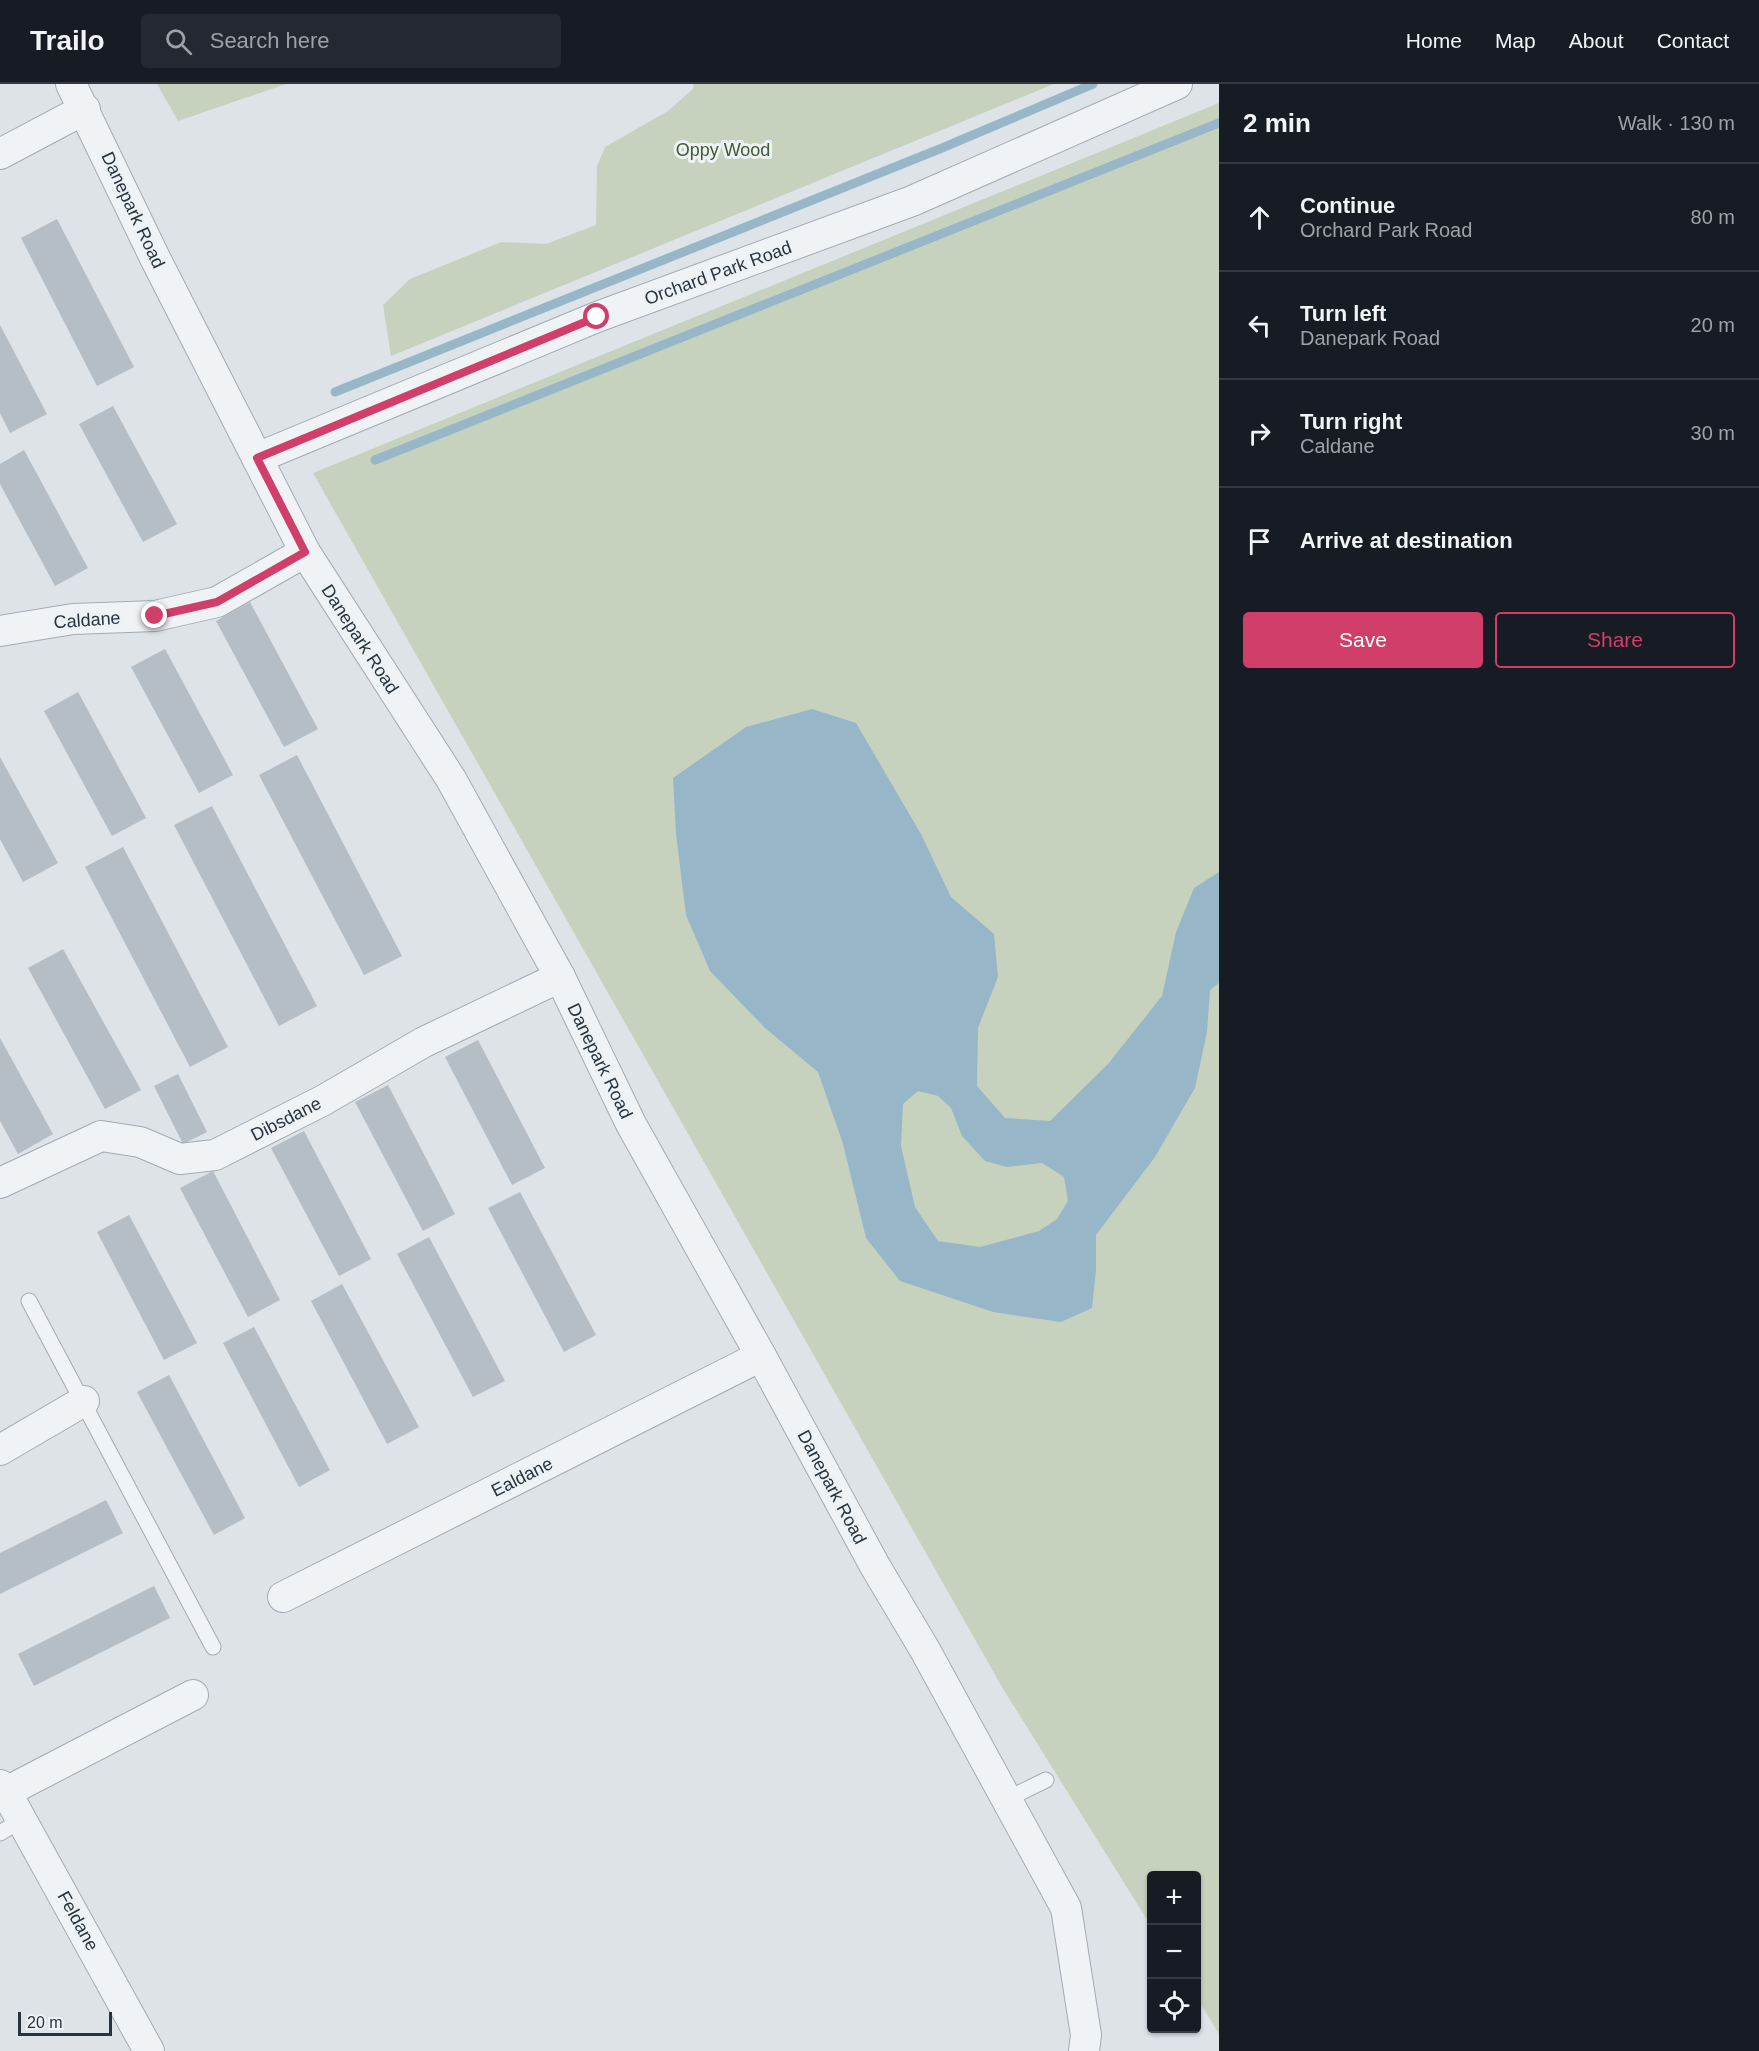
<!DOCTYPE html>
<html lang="en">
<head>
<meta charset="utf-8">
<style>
	:root { --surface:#171b24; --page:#242831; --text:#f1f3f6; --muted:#9ea1a6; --line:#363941; --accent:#d23e6a }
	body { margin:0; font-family:Helvetica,sans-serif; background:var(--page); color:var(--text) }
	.controls { position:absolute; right:18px; bottom:18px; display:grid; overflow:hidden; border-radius:6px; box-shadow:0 2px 4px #0004 }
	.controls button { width:54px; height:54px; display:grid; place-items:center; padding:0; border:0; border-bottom:2px solid var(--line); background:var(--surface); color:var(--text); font:30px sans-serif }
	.scale { position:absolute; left:18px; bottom:15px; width:94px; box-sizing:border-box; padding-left:6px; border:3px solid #27333f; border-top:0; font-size:16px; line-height:21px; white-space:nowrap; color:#27333f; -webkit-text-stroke:4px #edf2f5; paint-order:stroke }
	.stop { position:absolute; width:18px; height:18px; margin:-14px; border:4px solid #d23e6a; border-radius:50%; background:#fff }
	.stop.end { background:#d23e6a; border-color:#fff; box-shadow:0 2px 6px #0008 }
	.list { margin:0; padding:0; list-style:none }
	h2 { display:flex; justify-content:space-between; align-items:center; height:78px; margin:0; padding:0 24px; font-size:26px }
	h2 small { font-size:20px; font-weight:400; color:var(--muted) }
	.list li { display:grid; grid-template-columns:39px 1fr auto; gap:18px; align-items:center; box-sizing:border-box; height:108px; padding:0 24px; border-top:2px solid var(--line) }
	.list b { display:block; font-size:22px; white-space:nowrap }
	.list p { margin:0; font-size:20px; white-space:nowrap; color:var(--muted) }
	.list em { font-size:20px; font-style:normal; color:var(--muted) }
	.actions { display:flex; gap:12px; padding:18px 24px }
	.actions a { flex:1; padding:14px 0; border:2px solid var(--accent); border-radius:6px; text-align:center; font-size:21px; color:var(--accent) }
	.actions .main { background:var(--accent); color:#fff }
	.icon { flex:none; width:33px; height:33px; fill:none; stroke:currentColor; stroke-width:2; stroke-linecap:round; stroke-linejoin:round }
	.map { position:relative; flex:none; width:1219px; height:1967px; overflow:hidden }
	header { display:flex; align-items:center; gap:36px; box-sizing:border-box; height:84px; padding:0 30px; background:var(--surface); border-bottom:2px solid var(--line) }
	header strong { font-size:28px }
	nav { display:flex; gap:33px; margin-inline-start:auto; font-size:21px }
	.search { width:420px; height:54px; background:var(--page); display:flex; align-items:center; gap:15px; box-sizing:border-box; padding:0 21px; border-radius:6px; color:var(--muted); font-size:22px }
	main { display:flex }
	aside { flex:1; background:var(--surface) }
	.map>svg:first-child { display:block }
	.green { fill:#c6d2be }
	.water { fill:#97b7c9; fill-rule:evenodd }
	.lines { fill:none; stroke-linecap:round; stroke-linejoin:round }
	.stream { stroke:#97b7c9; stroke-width:9 }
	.building { fill:#b5bdc5 }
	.service-casing { stroke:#a3abb2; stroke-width:17 }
	.minor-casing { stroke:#a3abb2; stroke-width:32 }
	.service { stroke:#f0f3f6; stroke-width:15 }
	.minor { stroke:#f0f3f6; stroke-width:30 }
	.route { stroke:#d23e6a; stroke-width:8 }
	.labels { text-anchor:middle; stroke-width:6; stroke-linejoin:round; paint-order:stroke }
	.park-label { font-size:18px; fill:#415b33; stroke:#edf2f5 }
	.street-label { font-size:18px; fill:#27333f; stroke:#edf2f5 }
</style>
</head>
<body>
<header>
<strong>Trailo</strong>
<div class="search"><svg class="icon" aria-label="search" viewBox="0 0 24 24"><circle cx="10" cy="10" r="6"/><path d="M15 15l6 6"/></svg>Search here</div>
<nav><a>Home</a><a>Map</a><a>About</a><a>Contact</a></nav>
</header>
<main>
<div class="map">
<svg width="1219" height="1967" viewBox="0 0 1219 1967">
	<rect width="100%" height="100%" fill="#dee3e8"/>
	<g class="green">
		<path d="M157,0H286L178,37Z"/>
		<path d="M693,0H1054L391,272L383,221L410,195L501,158L546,160L596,141L597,82L605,63L668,27L694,4Z"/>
		<path d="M1219,19V1950L1197,1914L1196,1792H1152L1151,1842L1002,1603L313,389Z"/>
	</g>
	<path class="water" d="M812,625L856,639L921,750L951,813L994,850L998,893L978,944L977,1002L1005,1034L1050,1037L1108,980L1162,912L1176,848L1194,804L1219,788V899L1210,906L1207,948L1195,1004L1155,1073L1096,1151V1186L1092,1224L1061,1238L993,1228L900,1197L866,1154L843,1060L818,988L765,944L710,887L686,831L676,750L673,694L746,643ZM918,1007L938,1012L951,1024L962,1052L985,1077L1007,1083L1042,1079L1064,1093L1068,1117L1057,1135L1039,1147L980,1163L938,1157L915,1123L901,1062L903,1020Z"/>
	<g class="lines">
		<g class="stream">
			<path d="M335,308L942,64L1093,0"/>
			<path d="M375,376L1219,39"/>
		</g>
	</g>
	<g class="building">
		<path d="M57,135L134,283L97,302L21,154Z"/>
		<path d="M0,241L47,330L10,349L0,329Z"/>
		<path d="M113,322L177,440L143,458L79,340Z"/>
		<path d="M24,366L88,484L55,502L0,400V380Z"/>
		<path d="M250,518L318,645L284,663L216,537Z"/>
		<path d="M165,565L233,691L199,709L131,583Z"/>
		<path d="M78,608L146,734L112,752L44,627Z"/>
		<path d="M297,671L402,872L364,891L259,691Z"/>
		<path d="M0,673L58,779L23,798L0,755Z"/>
		<path d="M212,722L317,922L279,942L174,741Z"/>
		<path d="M123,763L228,963L190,983L85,783Z"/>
		<path d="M63,865L141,1006L105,1025L28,884Z"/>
		<path d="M0,954L53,1050L18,1070L0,1037Z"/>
		<path d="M478,956L545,1084L512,1101L445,973Z"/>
		<path d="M178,990L207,1048L183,1060L154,1002Z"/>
		<path d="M388,1001L455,1130L423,1147L355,1018Z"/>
		<path d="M304,1047L371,1175L339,1192L271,1064Z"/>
		<path d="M213,1087L280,1216L248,1233L180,1104Z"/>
		<path d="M520,1108L596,1251L564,1268L488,1124Z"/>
		<path d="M129,1131L197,1259L164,1276L97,1148Z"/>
		<path d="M429,1153L505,1297L473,1313L397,1170Z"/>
		<path d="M342,1200L419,1343L387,1360L311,1217Z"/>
		<path d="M254,1243L330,1386L299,1403L223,1259Z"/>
		<path d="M169,1291L245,1434L214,1451L137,1308Z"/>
		<path d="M106,1416L123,1449L0,1510V1469Z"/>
		<path d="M154,1502L170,1534L34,1602L18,1570Z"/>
	</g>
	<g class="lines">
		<defs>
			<g id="service">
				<path d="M29,1217L213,1563"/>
				<path d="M1007,1715L1046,1696"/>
				<path d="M0,1749L21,1736"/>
			</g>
			<g id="minor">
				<path d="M71,0L155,174L305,468L451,695L560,893L631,1040L761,1272L875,1482L925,1566L1066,1824L1086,1951L1084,1967"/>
				<path d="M0,70L85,25"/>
				<path d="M257,374L597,233L912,117L1177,0"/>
				<path d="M0,547L73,535L155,532L217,518L305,468"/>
				<path d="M0,1099L101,1052L140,1058L180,1075L215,1071L322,1017L424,958L560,893"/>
				<path d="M0,1366L84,1317"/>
				<path d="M283,1513L761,1272"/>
				<path d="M0,1701L6,1708L149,1967"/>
				<path d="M6,1708L193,1611"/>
			</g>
		</defs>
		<use href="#service" class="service-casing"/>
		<use href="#minor" class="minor-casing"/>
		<use href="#service" class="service"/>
		<use href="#minor" class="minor"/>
	</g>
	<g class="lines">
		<path class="route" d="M155,532L217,518L305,468L257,374L597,233"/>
	</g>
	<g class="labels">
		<g class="park-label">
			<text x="723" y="72">Oppy Wood</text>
		</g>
		<g class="street-label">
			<text transform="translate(133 126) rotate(65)" y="6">Danepark Road</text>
			<text transform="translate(718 189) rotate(-20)" y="6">Orchard Park Road</text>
			<text transform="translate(87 536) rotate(-4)" y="6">Caldane</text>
			<text transform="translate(360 555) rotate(57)" y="6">Danepark Road</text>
			<text transform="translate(600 977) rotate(64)" y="6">Danepark Road</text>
			<text transform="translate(286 1035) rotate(-27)" y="6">Dibsdane</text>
			<text transform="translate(522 1393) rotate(-27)" y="6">Ealdane</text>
			<text transform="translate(832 1403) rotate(62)" y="6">Danepark Road</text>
			<text transform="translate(78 1837) rotate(61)" y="6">Feldane</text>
		</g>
	</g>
</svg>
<div class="controls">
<button>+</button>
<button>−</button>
<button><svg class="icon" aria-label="locate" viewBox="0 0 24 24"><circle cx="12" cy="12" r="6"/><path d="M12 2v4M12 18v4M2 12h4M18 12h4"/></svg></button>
</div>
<div class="scale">20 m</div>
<div class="stop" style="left:597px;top:233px"></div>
<div class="stop end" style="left:155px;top:532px"></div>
</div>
<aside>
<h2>2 min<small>Walk · 130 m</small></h2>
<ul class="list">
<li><svg class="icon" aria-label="ahead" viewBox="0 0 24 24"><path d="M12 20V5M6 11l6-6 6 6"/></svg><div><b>Continue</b><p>Orchard Park Road</p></div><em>80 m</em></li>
<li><svg class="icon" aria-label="left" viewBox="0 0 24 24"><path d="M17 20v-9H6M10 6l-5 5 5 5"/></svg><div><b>Turn left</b><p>Danepark Road</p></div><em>20 m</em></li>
<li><svg class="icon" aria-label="right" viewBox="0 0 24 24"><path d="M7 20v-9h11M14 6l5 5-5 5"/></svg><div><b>Turn right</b><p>Caldane</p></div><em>30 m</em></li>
<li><svg class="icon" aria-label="arrive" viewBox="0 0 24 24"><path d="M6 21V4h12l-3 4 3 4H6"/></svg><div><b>Arrive at destination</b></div></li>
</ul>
<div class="actions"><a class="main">Save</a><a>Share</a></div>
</aside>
</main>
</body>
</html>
